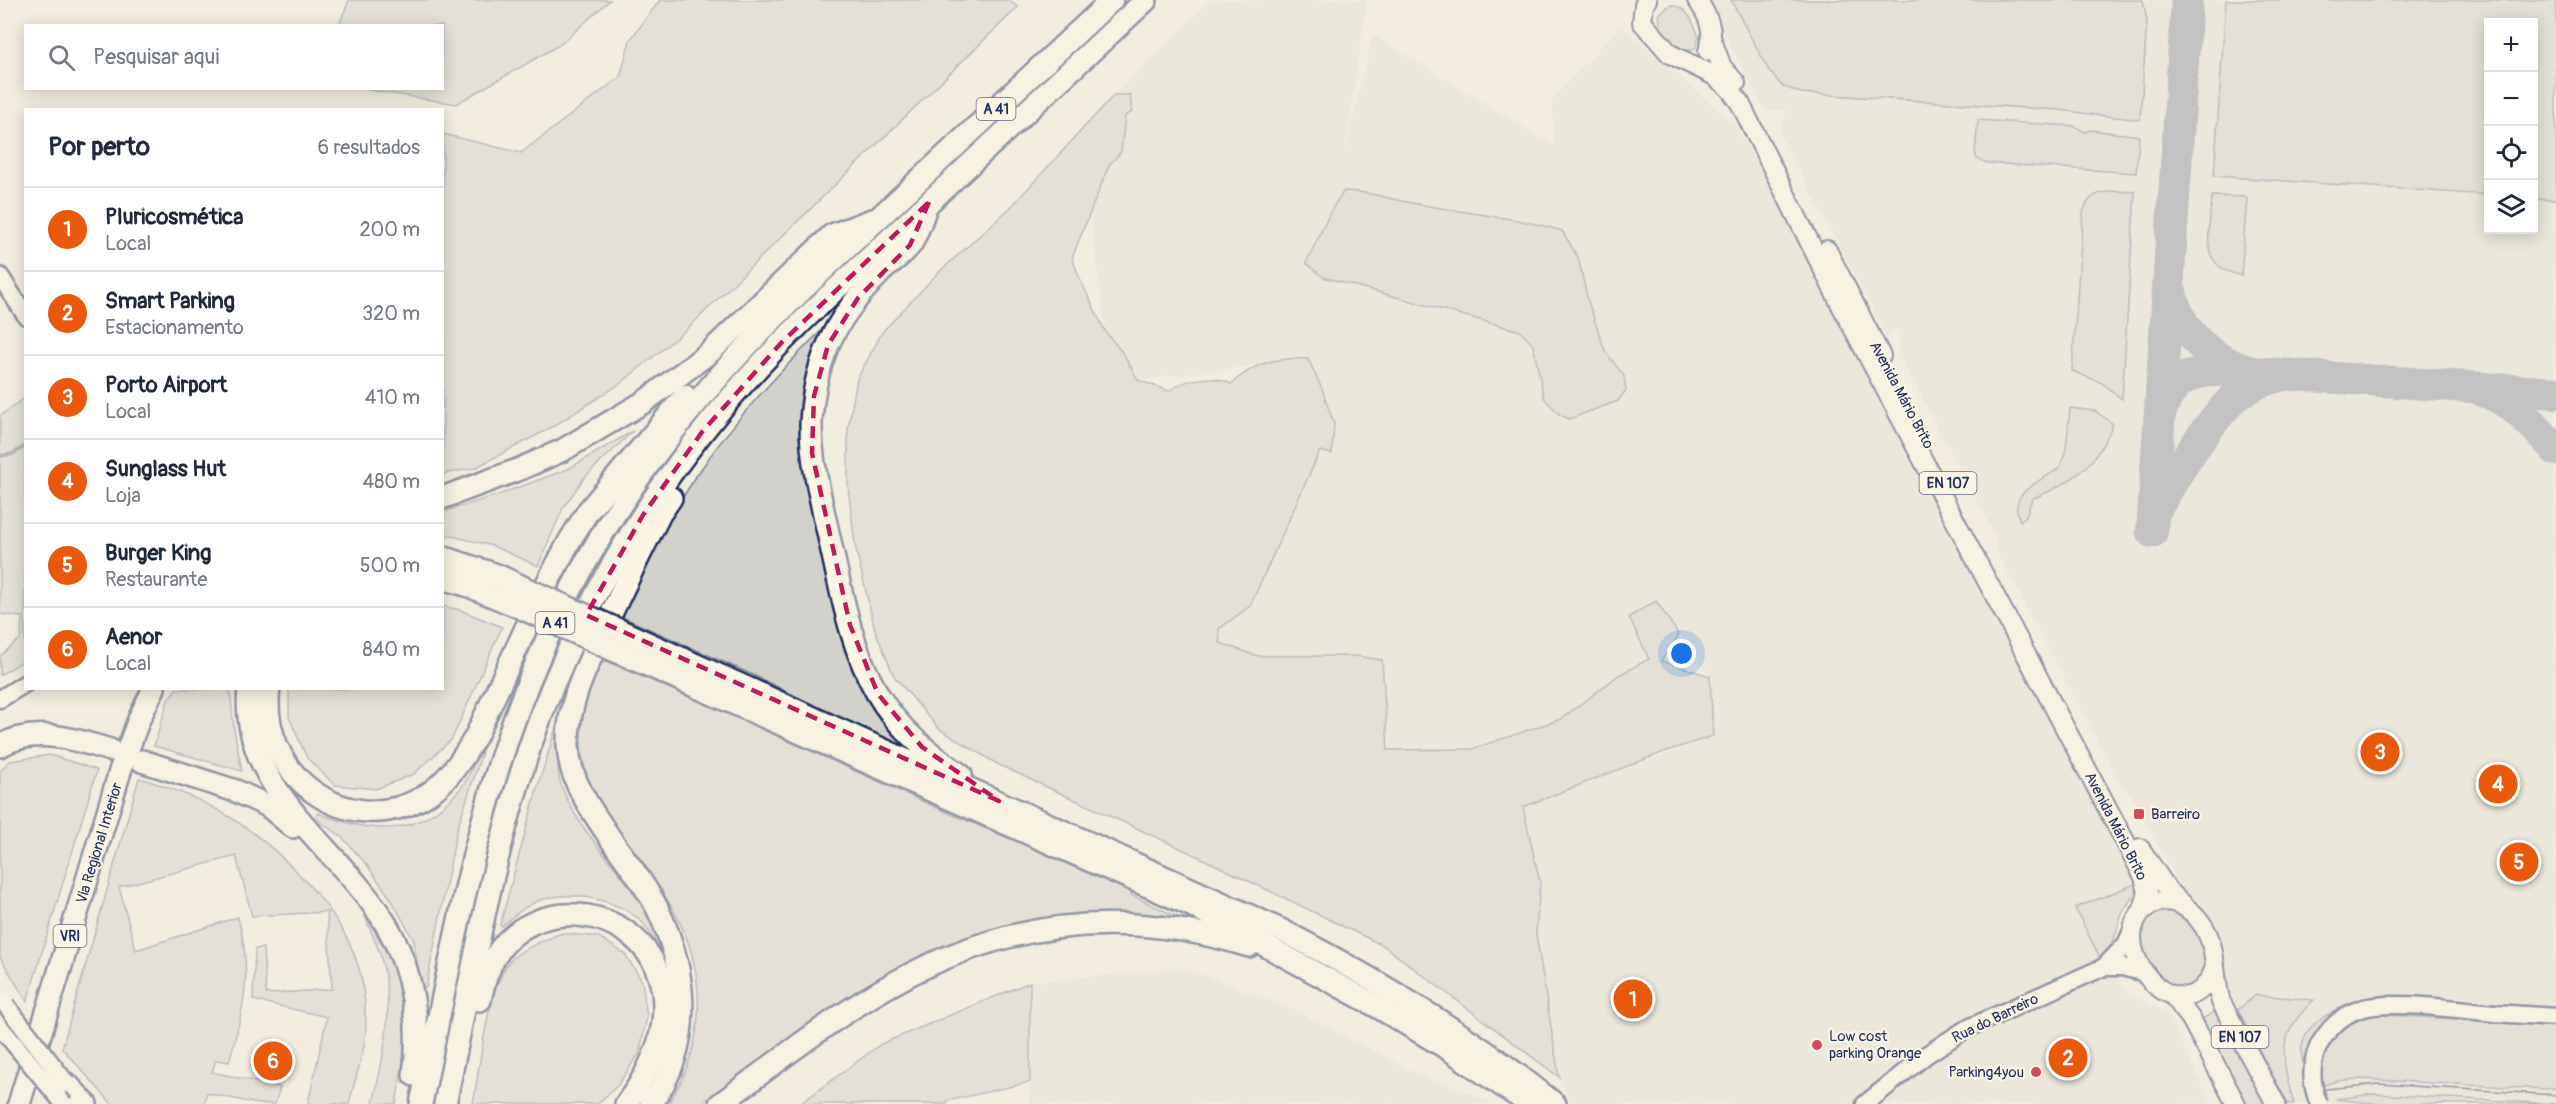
<!DOCTYPE html>
<html lang="pt">
<head>
<meta charset="utf-8">
<style>
	:root { --surface:#fff; --page:#f2f2f3; --text:#1f2937; --muted:#747a83; --line:#e0e1e3; --accent:#ea580c }
	body { margin:0; font-family:Pangolin,sans-serif; background:var(--page); color:var(--text) }
	.controls { position:absolute; right:18px; top:18px; display:grid; overflow:hidden; border-radius:0px; box-shadow:0 3px 15px #0003 }
	.controls button { width:54px; height:54px; display:grid; place-items:center; padding:0; border:0; border-bottom:2px solid var(--line); background:var(--surface); color:var(--text); font:30px sans-serif }
	.you { position:absolute; left:1682px; top:654px; width:21px; height:21px; margin:-15px; border:4px solid #fff; border-radius:50%; background:#1a73e8; box-shadow:0 0 0 9px #1a73e833 }
	.badge { display:grid; place-items:center; width:39px; height:39px; border-radius:50%; background:var(--accent); color:#fff; font-size:20px; font-weight:700 }
	.pin { position:absolute; translate:-50% -50%; border:3px solid #fff; box-shadow:0 2px 6px #0006 }
	.list { margin:0; padding:0; list-style:none }
	h2 { display:flex; justify-content:space-between; align-items:center; height:78px; margin:0; padding:0 24px; font-size:26px }
	h2 small { font-size:20px; font-weight:400; color:var(--muted) }
	.list li { display:grid; grid-template-columns:39px 1fr auto; gap:18px; align-items:center; box-sizing:border-box; height:84px; padding:0 24px; border-top:2px solid var(--line) }
	.list b { display:block; font-size:22px; white-space:nowrap }
	.list p { margin:0; font-size:20px; white-space:nowrap; color:var(--muted) }
	.list em { font-size:20px; font-style:normal; color:var(--muted) }
	.icon { flex:none; width:33px; height:33px; fill:none; stroke:currentColor; stroke-width:2; stroke-linecap:round; stroke-linejoin:round }
	.map { position:relative; flex:none; width:2556px; height:1104px; overflow:hidden }
	.search { position:absolute; background:var(--surface); box-shadow:0 3px 15px #0003; left:24px; top:24px; width:420px; height:66px; display:flex; align-items:center; gap:15px; box-sizing:border-box; padding:0 21px; border-radius:0px; color:var(--muted); font-size:22px }
	.panel { position:absolute; background:var(--surface); box-shadow:0 3px 15px #0003; left:24px; top:108px; width:420px; height:582px; border-radius:0px }
	.map>svg:first-child { display:block }
	.built { fill:#e3dfd6; fill-rule:evenodd }
	.green { fill:#d3d1cc; stroke:#778095; stroke-width:1.5 }
	.lines { fill:none; stroke-linecap:round; stroke-linejoin:round }
	.stream { stroke:#707a91; stroke-width:4 }
	.taxiway { stroke:#878e9f; stroke-width:32 }
	.secondary-casing { stroke:#1b2f5e; stroke-width:21 }
	.primary-casing { stroke:#1b2f5e; stroke-width:22 }
	.highway-casing { stroke:#1b2f5e; stroke-width:26 }
	.secondary { stroke:#fcf5e5; stroke-width:16 }
	.primary { stroke:#fcf5e5; stroke-width:18 }
	.highway { stroke:#fcf5e5; stroke-width:21 }
	.tram { stroke:#1b2f5e; stroke-width:1.5 }
	.secondary-bridge-casing { stroke:#1b2f5e; stroke-width:21; stroke-linecap:butt }
	.highway-bridge-casing { stroke:#1b2f5e; stroke-width:26; stroke-linecap:butt }
	.secondary-bridge { stroke:#fcf5e5; stroke-width:16 }
	.highway-bridge { stroke:#fcf5e5; stroke-width:21 }
	.marked { fill:none; stroke:#c2185b; stroke-width:4.5; stroke-dasharray:12 8; stroke-linejoin:round }
	.poi-dot { fill:#d1495b; stroke:#fcf5e5; stroke-width:2 }
	.labels { text-anchor:middle; stroke-width:4.5; stroke-linejoin:round; paint-order:stroke }
	.shield { fill:#fcf5e5; stroke:#5e6a86; stroke-width:1.5 }
	.shield-label { font-size:14px; font-weight:bold; fill:#1b2f5e }
	.street-label { font-size:15px; fill:#1b2f5e; stroke:#fcf5e5 }
	.poi-label { font-size:15px; fill:#1b2f5e; stroke:#fcf5e5; text-anchor:start }
</style>
</head>
<body>
<div class="map">
<svg width="2556" height="1104" viewBox="0 0 2556 1104">
	<rect width="100%" height="100%" fill="#f3ede0"/>
	<filter id="ink" filterUnits="userSpaceOnUse"><feTurbulence type="fractalNoise" baseFrequency=".0167" numOctaves="2"/><feDisplacementMap in="SourceGraphic" scale="12" xChannelSelector="R" yChannelSelector="G"/><feConvolveMatrix kernelMatrix="1 2 1 2 8 2 1 2 1" color-interpolation-filters="sRGB"/></filter>
	<g filter="url(#ink)">
		<g class="built">
			<path d="M1211,0H1367L1344,156L1373,35L1554,146L1552,99L1621,26L1736,126L1932,484L2138,883L2075,908L2125,992L2167,1013L2211,1104H1572L1559,1077L1536,934L1540,883L1523,807L1713,737L1710,676L1656,601L1644,649L1650,659L1619,675L1561,719L1472,749L1388,750L1355,656H1257L1220,643L1219,629L1250,606L1320,450L1307,359L1138,380L1105,331L1091,214L1129,100L1114,95Z"/>
			<path d="M1707,0H2556V1104H2289L2231,995L2226,984V952L2214,920L2199,902L2181,889L2131,794L2122,786L1995,549L1997,539L1898,352L1899,330L1891,329L1888,338L1779,132L1787,110L1765,111ZM2488,22H2534V230H2488Z"/>
			<path d="M1184,968L1297,1011L1427,1079L1456,1087L1492,1104H1029L1031,982Z"/>
		</g>
		<g class="green">
			<path d="M349,0H610L561,44L456,104L363,89L442,88V26L339,25Z"/>
			<path d="M660,0H1008L1018,7L686,330L620,384L554,426L475,468L443,474V134L521,153L620,77L630,40Z"/>
			<path d="M1731,0H2143L2147,22L2140,120L2058,110L1801,93L1782,86L1768,69Z"/>
			<path d="M2226,0H2556V200L2534,199V22H2488V195L2214,176Z"/>
			<path d="M1670,5C1687,5 1694,23 1699,37L1695,49C1681,55 1669,38 1661,29L1659,14Z"/>
			<path d="M1114,95H1130L1132,112L1125,116L1121,152L1109,165L1072,258L1080,279L1105,331L1124,355L1138,380L1169,391C1186,378 1212,374 1231,384C1256,362 1275,357 1308,359L1322,389L1334,424L1332,454L1320,451L1250,606L1219,629L1220,643L1257,656H1356L1382,660L1388,750L1472,749L1561,719L1619,675L1649,659L1629,617L1656,601L1679,635L1661,661L1710,676L1713,736L1664,752L1523,807L1540,883L1536,934L1559,1077L1384,946L1195,855L999,765L939,729L894,676L875,630L855,545L848,486V428L857,379L883,331L937,274L1010,208Z"/>
			<path d="M1978,120L2074,126L2085,132L2091,130L2139,136L2136,173L1988,163L1977,159L1975,152Z"/>
			<path d="M1344,191C1369,191 1392,200 1417,204C1465,213 1515,217 1562,231L1578,257L1588,301L1605,351L1624,376L1626,390L1618,401L1569,419L1560,415L1544,398L1533,345L1520,331L1323,277L1306,263L1333,207Z"/>
			<path d="M2113,191L2135,192L2122,399L2102,383L2072,371L2083,213C2088,196 2096,193 2113,191Z"/>
			<path d="M2212,196L2247,197L2241,276C2234,274 2225,271 2219,266C2202,252 2211,215 2212,196Z"/>
			<path d="M833,319L809,387L843,618L919,757L755,676L620,616C643,568 667,520 697,475C735,418 784,367 833,319Z"/>
			<path d="M25,398V660L0,675V656L21,638L22,617L0,614V416Z"/>
			<path d="M2070,408L2095,411L2113,424C2096,466 2073,482 2032,499L2026,516L2020,521C2006,491 2042,482 2060,467L2066,449Z"/>
			<path d="M633,431L584,478L563,508L538,566L493,546L443,534V512L498,495L568,469Z"/>
			<path d="M443,606L460,610L502,627L452,739L414,774L376,789L335,785L307,758L289,717V689L442,688Z"/>
			<path d="M598,661L604,663L605,661C720,709 832,761 946,812C1008,839 1073,862 1135,891L1131,895L1184,920L1029,922L959,941L913,960L874,982L825,1014L700,1104H668C708,1044 708,968 671,906C658,884 641,863 627,842C608,816 586,787 582,754C578,720 588,692 598,661Z"/>
			<path d="M176,689H230L234,729L242,771L154,746L168,700Z"/>
			<path d="M561,711L564,713C561,732 554,767 561,785C575,825 609,858 633,891C645,909 655,928 663,948L660,950C654,940 647,926 639,919C614,899 571,890 541,900C527,904 513,916 502,926L500,925L537,789Z"/>
			<path d="M479,752L482,753L457,829L426,988H421L414,941L391,899L367,865L342,837L315,818L317,813C373,834 418,839 460,789C469,780 473,764 479,752Z"/>
			<path d="M50,755L97,770L27,1002L0,957V771L10,761Z"/>
			<path d="M139,778C209,798 260,830 309,885C331,909 348,934 358,965C364,984 365,1005 366,1024C366,1050 355,1079 349,1104H308L327,1017L253,1000L255,949L263,948L266,994L332,989L327,912L252,916L236,856L119,887L136,950L238,917C253,975 244,1006 229,1062L216,1060L212,1072L280,1087L275,1104H258L207,1093L204,1104H112L62,1048Z"/>
			<path d="M2138,883C2136,895 2129,901 2123,912C2114,932 2119,940 2100,958L2075,908Z"/>
			<path d="M2173,908C2197,929 2216,950 2200,982C2195,984 2187,989 2182,989C2160,990 2139,956 2140,936C2140,929 2145,920 2147,913Z"/>
			<path d="M363,911C372,927 382,943 390,959C412,1004 405,1057 396,1104H373C384,1054 396,1005 380,954C375,940 368,925 363,911Z"/>
			<path d="M562,933L599,937L625,954L642,981L647,1017L639,1054L617,1086L597,1104H473C480,1066 486,997 507,965C516,950 546,940 562,933Z"/>
			<path d="M1030,982V1082L947,1101V1104H800L881,1044Z"/>
			<path d="M2256,995L2314,1000C2277,1035 2280,1056 2294,1104H2288L2238,1010Z"/>
			<path d="M2218,1010L2267,1104H2243L2200,1020Z"/>
			<path d="M2333,1012L2556,1025V1088L2546,1089L2359,1079L2336,1081L2320,1087C2290,1062 2298,1027 2333,1012Z"/>
			<path d="M2374,1094L2556,1104H2379L2335,1099Z"/>
		</g>
		<g class="lines">
			<path class="stream" d="M0,456L12,454L26,446"/>
			<g class="taxiway">
				<path d="M2171,292C2180,334 2211,360 2251,372L2556,393"/>
				<path d="M2483,391C2514,402 2534,426 2556,450"/>
				<path d="M2161,411C2174,370 2204,369 2242,371"/>
				<path d="M2155,511C2173,479 2213,412 2242,392C2253,384 2267,379 2280,376"/>
				<path d="M2152,532L2187,0"/>
			</g>
			<defs>
				<g id="secondary">
					<path d="M0,276L26,316"/>
					<path d="M0,699L26,683"/>
					<path d="M2104,967L2126,944L2133,929"/>
					<path d="M2494,1013L2556,1017"/>
					<path d="M1865,1104L1926,1055L1966,1029L2104,967H2122L2146,973"/>
				</g>
				<g id="primary">
					<path d="M1647,0L1644,5L1642,22L1670,54L1713,75L1729,88L1740,103L1844,311L2144,877L2148,892L2143,909"/>
					<path d="M1697,0C1708,15 1716,32 1708,51"/>
					<path d="M1712,40L1722,67L1736,83"/>
					<path d="M1827,250L1881,356"/>
					<path d="M2140,848L2168,890L2184,905"/>
					<path d="M2215,967C2199,1013 2158,1000 2139,964C2112,911 2171,874 2204,927C2218,950 2213,977 2221,1002L2276,1104"/>
					<path d="M2174,997L2191,1019L2236,1104"/>
				</g>
				<g id="highway">
					<path d="M925,210C921,221 917,234 911,244C904,254 890,263 881,272C860,293 840,318 828,345C817,371 812,397 811,425C811,463 821,500 829,537C841,590 850,646 877,693C898,729 928,753 961,775"/>
					<path d="M442,498L520,469L563,450L644,402L710,352L832,235L872,220"/>
					<path d="M442,557L497,575L527,589"/>
					<path d="M442,578L469,586L519,607"/>
					<path d="M619,630L1281,930C1376,979 1472,1036 1555,1104"/>
					<path d="M611,649L1193,906L1378,1007L1450,1050L1529,1104"/>
					<path d="M249,688C238,791 341,847 387,926C413,971 421,1024 414,1075"/>
					<path d="M269,688C258,773 344,841 422,798C446,784 462,760 476,736L544,589L570,540L588,511L685,396"/>
					<path d="M0,746C34,726 75,739 110,750"/>
					<path d="M142,761L236,791L268,806L293,827"/>
					<path d="M480,1000C483,985 487,970 495,957C533,892 636,905 659,976C674,1021 653,1068 626,1104"/>
					<path d="M67,1084L86,1104"/>
					<path d="M19,1104L121,768L139,719L154,688"/>
					<path d="M421,1104C453,953 477,797 540,655C582,558 640,467 709,388C767,320 835,259 900,198C971,132 1041,66 1112,0"/>
					<path d="M445,1104C474,964 498,818 553,685C603,566 674,457 762,363C813,308 869,259 923,208C997,139 1071,69 1146,0"/>
					<path d="M651,1104C694,1045 688,973 658,910C646,885 626,861 610,838C591,809 569,781 568,745C567,703 587,666 604,629C622,590 641,552 660,514L671,498"/>
					<path d="M720,1104C777,1062 834,1016 896,982C1009,919 1126,908 1249,946"/>
				</g>
			</defs>
			<use href="#secondary" class="secondary-casing"/>
			<use href="#primary" class="primary-casing"/>
			<use href="#highway" class="highway-casing"/>
			<use href="#secondary" class="secondary"/>
			<use href="#primary" class="primary"/>
			<use href="#highway" class="highway"/>
			<path class="tram" d="M2326,1089L2379,1084L2556,1095"/>
			<defs>
				<g id="secondary-bridge">
					<path d="M6,1005L67,1084"/>
					<path d="M0,1027L64,1104"/>
					<path d="M2319,1104C2311,1085 2310,1064 2319,1045C2328,1029 2342,1015 2360,1009C2387,999 2462,1010 2494,1013"/>
				</g>
				<g id="highway-bridge">
					<path d="M527,589L619,630"/>
					<path d="M519,607L611,649"/>
				</g>
			</defs>
			<use href="#secondary-bridge" class="secondary-bridge-casing"/>
			<use href="#highway-bridge" class="highway-bridge-casing"/>
			<use href="#secondary-bridge" class="secondary-bridge"/>
			<use href="#highway-bridge" class="highway-bridge"/>
		</g>
	</g>
	<path d="M0 0H2556V1104H0ZM929,202L910,245L858,298L828,345L814,396L812,453L850,625L878,694L922,747L999,801L586,615L643,515L702,432L782,342Z" fill="#f3ede0" fill-opacity=".55" fill-rule="evenodd"/>
	<path class="marked" d="M929,202L910,245L858,298L828,345L814,396L812,453L850,625L878,694L922,747L999,801L586,615L643,515L702,432L782,342Z"/>
	<g class="poi-dot">
		<rect x="2133" y="808" width="12" height="12" rx="3"/>
		<circle cx="1817" cy="1045" r="6"/>
		<circle cx="2036" cy="1072" r="6"/>
	</g>
	<g class="labels">
		<g class="shield">
			<rect x="976.5" y="98" width="39" height="22" rx="4.5"/>
			<rect x="1919.5" y="472" width="57" height="22" rx="4.5"/>
			<rect x="535.5" y="612" width="39" height="22" rx="4.5"/>
			<rect x="53.5" y="925" width="33" height="22" rx="4.5"/>
			<rect x="2211.5" y="1026" width="57" height="22" rx="4.5"/>
		</g>
		<g class="shield-label">
			<text x="996" y="114">A 41</text>
			<text x="1948" y="488">EN 107</text>
			<text x="555" y="628">A 41</text>
			<text x="70" y="941">VRI</text>
			<text x="2240" y="1042">EN 107</text>
		</g>
		<g class="street-label">
			<text transform="translate(1902 395) rotate(62)" y="5">Avenida Mário Brito</text>
			<text transform="translate(2116 826) rotate(63)" y="5">Avenida Mário Brito</text>
			<text transform="translate(99 843) rotate(-73)" y="5">Via Regional Interior</text>
			<text transform="translate(1995 1018) rotate(-26)" y="5">Rua do Barreiro</text>
		</g>
		<g class="poi-label">
			<text x="2151" y="819">Barreiro</text>
			<text x="1829" y="1041">Low cost<tspan x="1829" dy="17">parking Orange</tspan></text>
			<text x="2024" y="1077" text-anchor="end">Parking4you</text>
		</g>
	</g>
</svg>
<div class="controls">
<button>+</button>
<button>−</button>
<button><svg class="icon" aria-label="locate" viewBox="0 0 24 24"><circle cx="12" cy="12" r="6"/><path d="M12 2v4M12 18v4M2 12h4M18 12h4"/></svg></button>
<button><svg class="icon" aria-label="layers" viewBox="0 0 24 24"><path d="M12 4l9 5-9 5-9-5zM3 14l9 5 9-5"/></svg></button>
</div>
<div class="you"></div>
<div class="pin badge" style="left:1633px;top:999px">1</div>
<div class="pin badge" style="left:2068px;top:1058px">2</div>
<div class="pin badge" style="left:2380px;top:752px">3</div>
<div class="pin badge" style="left:2498px;top:784px">4</div>
<div class="pin badge" style="left:2519px;top:862px">5</div>
<div class="pin badge" style="left:273px;top:1061px">6</div>
<div class="search"><svg class="icon" aria-label="search" viewBox="0 0 24 24"><circle cx="10" cy="10" r="6"/><path d="M15 15l6 6"/></svg>Pesquisar aqui</div>
<section class="panel">
<h2>Por perto<small>6 resultados</small></h2>
<ul class="list">
<li><span class="badge">1</span><div><b>Pluricosmética</b><p>Local</p></div><em>200 m</em></li>
<li><span class="badge">2</span><div><b>Smart Parking</b><p>Estacionamento</p></div><em>320 m</em></li>
<li><span class="badge">3</span><div><b>Porto Airport</b><p>Local</p></div><em>410 m</em></li>
<li><span class="badge">4</span><div><b>Sunglass Hut</b><p>Loja</p></div><em>480 m</em></li>
<li><span class="badge">5</span><div><b>Burger King</b><p>Restaurante</p></div><em>500 m</em></li>
<li><span class="badge">6</span><div><b>Aenor</b><p>Local</p></div><em>840 m</em></li>
</ul>
</section>
</div>
</body>
</html>
